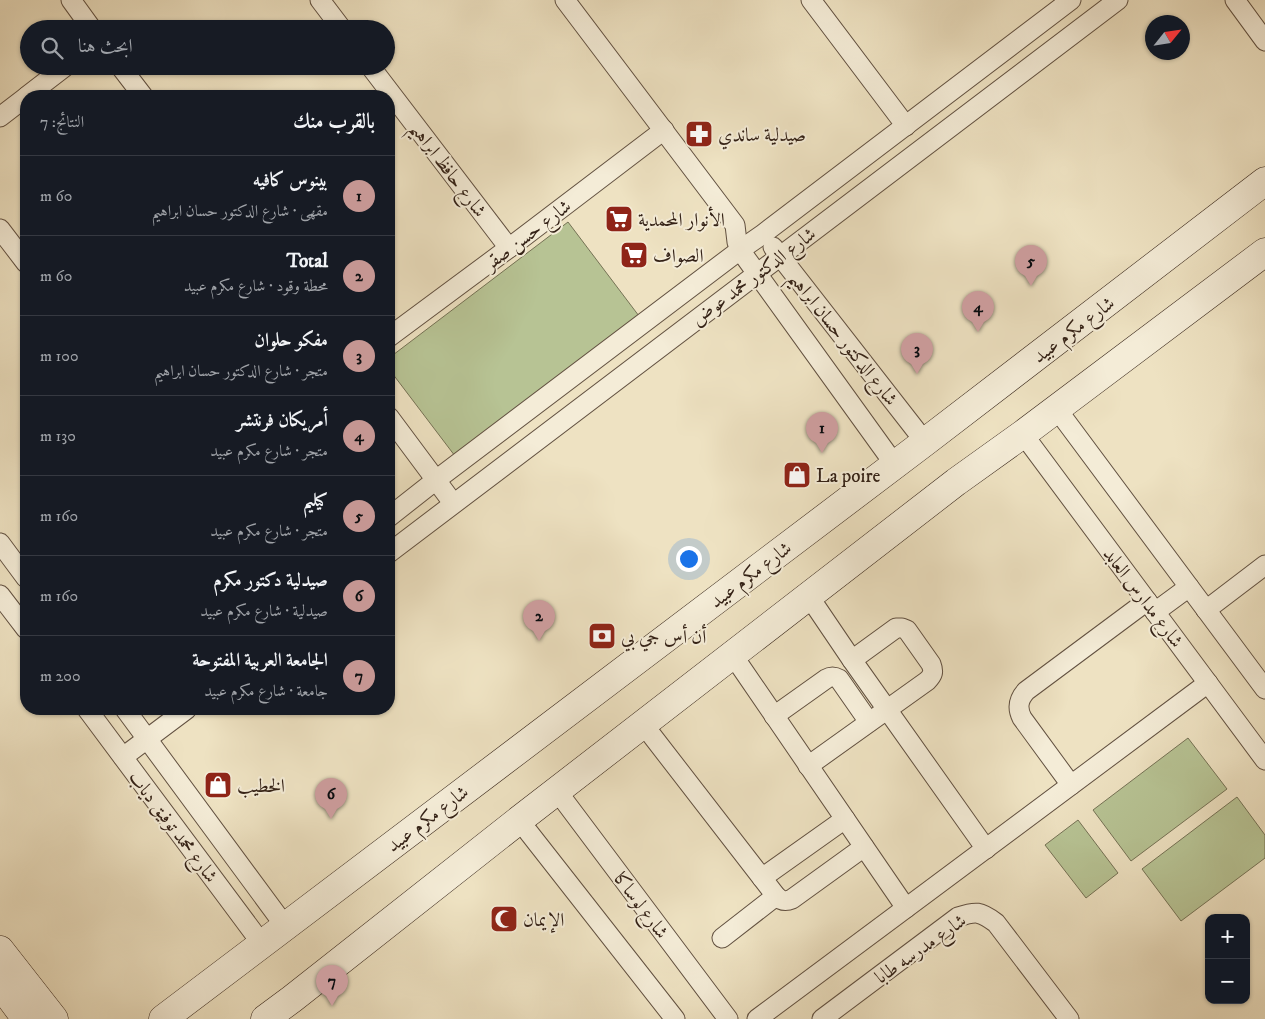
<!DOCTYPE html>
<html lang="ar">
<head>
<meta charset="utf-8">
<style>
	:root { --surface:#171b24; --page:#242831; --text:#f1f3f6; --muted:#9ea1a6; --line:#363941; --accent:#c59692 }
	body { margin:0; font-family:"IM FELL DW Pica",Amiri,serif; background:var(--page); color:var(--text); direction:rtl }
	.controls { position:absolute; right:15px; bottom:15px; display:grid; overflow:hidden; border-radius:10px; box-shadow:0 1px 4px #0004 }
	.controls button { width:45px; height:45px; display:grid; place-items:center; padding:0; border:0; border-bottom:1px solid var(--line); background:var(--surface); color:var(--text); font:25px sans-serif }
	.compass { position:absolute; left:1145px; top:15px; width:45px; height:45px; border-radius:50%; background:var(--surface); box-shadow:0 1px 4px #0004; rotate:60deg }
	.you { position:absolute; left:688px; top:558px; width:18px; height:18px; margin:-12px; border:4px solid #fff; border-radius:50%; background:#1a73e8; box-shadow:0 0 0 8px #1a73e833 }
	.badge { display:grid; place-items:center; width:32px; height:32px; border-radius:50%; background:var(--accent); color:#111; font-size:16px; font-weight:700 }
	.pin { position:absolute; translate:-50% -41px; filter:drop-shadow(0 1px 2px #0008) }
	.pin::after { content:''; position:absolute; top:26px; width:18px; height:15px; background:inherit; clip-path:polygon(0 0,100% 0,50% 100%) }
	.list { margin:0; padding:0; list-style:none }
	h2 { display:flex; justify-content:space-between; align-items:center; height:65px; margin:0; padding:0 20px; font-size:21px }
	h2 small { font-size:16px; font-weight:400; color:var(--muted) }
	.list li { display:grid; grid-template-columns:32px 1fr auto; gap:15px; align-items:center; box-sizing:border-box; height:80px; padding:0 20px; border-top:1px solid var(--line) }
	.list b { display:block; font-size:19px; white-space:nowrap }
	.list p { margin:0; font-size:16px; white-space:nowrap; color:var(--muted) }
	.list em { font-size:16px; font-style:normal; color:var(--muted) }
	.icon { flex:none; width:28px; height:28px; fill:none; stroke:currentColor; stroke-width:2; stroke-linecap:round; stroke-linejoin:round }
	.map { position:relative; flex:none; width:1265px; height:1019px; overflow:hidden; direction:ltr }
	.search { position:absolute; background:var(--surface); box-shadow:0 1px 4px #0004; left:20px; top:20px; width:375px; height:55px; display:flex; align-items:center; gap:12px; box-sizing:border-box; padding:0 18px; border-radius:28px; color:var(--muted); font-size:19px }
	.panel { position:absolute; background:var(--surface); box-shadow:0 1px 4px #0004; left:20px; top:90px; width:375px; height:625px; border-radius:20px; direction:rtl }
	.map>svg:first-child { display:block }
	.green { fill:#b7c394; stroke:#757255 }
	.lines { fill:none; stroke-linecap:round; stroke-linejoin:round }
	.street-casing { stroke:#625141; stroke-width:21 }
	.secondary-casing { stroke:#332116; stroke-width:29 }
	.street { stroke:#f4ecd7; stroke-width:19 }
	.secondary { stroke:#f4ecd7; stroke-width:28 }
	.labels { text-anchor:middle; stroke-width:4; stroke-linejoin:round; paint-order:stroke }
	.poi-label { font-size:19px; fill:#332116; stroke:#f4ecd7; text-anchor:start }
	.street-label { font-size:19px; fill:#332116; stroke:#f4ecd7 }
</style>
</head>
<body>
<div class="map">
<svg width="1265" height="1019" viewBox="0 0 1265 1019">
	<rect width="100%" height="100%" fill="#eee2c2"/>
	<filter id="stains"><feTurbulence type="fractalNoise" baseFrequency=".004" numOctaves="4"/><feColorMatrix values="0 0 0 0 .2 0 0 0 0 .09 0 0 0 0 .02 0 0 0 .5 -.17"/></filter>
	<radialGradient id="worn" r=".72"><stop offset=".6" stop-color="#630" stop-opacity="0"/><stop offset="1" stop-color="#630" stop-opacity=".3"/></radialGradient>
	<g class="green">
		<path d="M568,222L639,316L455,456L389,369V358Z"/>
		<path d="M1188,738L1227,789L1131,861L1093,810Z"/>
		<path d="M1237,797L1265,835V858L1181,921L1142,869Z"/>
		<path d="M1078,820L1118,873L1086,898L1045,845Z"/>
	</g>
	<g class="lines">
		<defs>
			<g id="street">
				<path d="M71,0L92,29"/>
				<path d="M320,0L342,29"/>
				<path d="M565,0L735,225L737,242L740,250L895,465"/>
				<path d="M811,0L906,126"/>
				<path d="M1235,0L1265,41"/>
				<path d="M120,66L143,96"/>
				<path d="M370,66L509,248"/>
				<path d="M27,96L66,66"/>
				<path d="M0,117L26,97"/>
				<path d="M0,229L26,263"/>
				<path d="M773,247L925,442"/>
				<path d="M389,337L509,248L664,130"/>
				<path d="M1056,408L1265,689"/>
				<path d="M389,417L453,503"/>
				<path d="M1023,434L1265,760"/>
				<path d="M389,517L436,480L740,250L763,234L1071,0"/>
				<path d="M0,543L26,578"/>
				<path d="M389,553L1118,0"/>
				<path d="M0,595L26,629"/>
				<path d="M808,595L852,660L986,849"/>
				<path d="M1206,610L1265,565"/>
				<path d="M1155,612L1189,587"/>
				<path d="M732,654L906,908"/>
				<path d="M87,709L262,944"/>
				<path d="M125,709L285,926"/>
				<path d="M774,716L826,679C831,676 834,676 839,679L869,722"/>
				<path d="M643,724L776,896C781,901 785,902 792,899L864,847"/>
				<path d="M123,757L187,709"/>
				<path d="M808,766L927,681C933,675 934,672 931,664L907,630L902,628H896L852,660"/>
				<path d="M1071,785L1022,718C1017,708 1018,700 1026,691L1147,601"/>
				<path d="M557,791L728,1019"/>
				<path d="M519,820L675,1019"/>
				<path d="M762,878L845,819"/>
				<path d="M722,938L776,896"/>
				<path d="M757,1019L1208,683"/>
				<path d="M822,1019L958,917C976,911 980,911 996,923L1069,1019"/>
			</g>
			<g id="secondary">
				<path d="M0,950L54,1019"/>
				<path d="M0,984L26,1019"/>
				<path d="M163,1019L925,442L1265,181"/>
				<path d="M265,1019L292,999L519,820L956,482L1023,434L1265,252"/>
			</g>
		</defs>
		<use href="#street" class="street-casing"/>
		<use href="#secondary" class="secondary-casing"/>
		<use href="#street" class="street"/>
		<use href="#secondary" class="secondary"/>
	</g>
	<defs>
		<symbol id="pharmacy-square" viewBox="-11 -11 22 22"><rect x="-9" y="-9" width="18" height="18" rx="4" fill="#8f2418" stroke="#f4ecd7"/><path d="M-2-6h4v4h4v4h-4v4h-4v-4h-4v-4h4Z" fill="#fff"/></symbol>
		<symbol id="supermarket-square" viewBox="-11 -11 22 22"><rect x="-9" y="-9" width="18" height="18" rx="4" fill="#8f2418" stroke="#f4ecd7"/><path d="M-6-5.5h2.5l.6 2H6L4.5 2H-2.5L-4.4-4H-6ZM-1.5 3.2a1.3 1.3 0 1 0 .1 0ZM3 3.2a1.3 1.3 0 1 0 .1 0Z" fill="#fff"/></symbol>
		<symbol id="shop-square" viewBox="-11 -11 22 22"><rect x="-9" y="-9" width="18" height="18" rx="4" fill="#8f2418" stroke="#f4ecd7"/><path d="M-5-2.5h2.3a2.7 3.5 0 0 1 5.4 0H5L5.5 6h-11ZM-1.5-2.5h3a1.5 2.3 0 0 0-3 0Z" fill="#fff"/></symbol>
		<symbol id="bank-square" viewBox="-11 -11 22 22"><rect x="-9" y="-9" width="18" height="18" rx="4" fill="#8f2418" stroke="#f4ecd7"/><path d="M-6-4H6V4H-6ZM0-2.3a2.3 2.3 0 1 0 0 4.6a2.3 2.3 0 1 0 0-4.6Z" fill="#fff"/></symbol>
		<symbol id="mosque-square" viewBox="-11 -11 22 22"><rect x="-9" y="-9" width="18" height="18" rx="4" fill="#8f2418" stroke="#f4ecd7"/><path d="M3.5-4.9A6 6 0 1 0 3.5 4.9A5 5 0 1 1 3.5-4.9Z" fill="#fff"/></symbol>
	</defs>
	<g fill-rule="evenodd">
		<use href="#pharmacy-square" x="683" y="118" width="32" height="32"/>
		<use href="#supermarket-square" x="603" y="203" width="32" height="32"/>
		<use href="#supermarket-square" x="618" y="239" width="32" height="32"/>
		<use href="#shop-square" x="781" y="459" width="32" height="32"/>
		<use href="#bank-square" x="586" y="620" width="32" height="32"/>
		<use href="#shop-square" x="202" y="769" width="32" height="32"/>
		<use href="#mosque-square" x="488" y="903" width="32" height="32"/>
	</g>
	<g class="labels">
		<g class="poi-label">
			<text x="718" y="141">صيدلية ساندي</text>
			<text x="638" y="226">الأنوار المحمدية</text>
			<text x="653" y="262">الصواف</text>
			<text x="816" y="482">La poire</text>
			<text x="621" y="643">أن أس جي بي</text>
			<text x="237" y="792">الخطيب</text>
			<text x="523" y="926">الإيمان</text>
		</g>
		<g class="street-label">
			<text transform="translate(449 169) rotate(53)" y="7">شارع حافظ ابراهيم</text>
			<text transform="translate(527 234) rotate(-37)" y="7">شارع حسن صقر</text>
			<text transform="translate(753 276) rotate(-37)" y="7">شارع الدكتور محمد عوض</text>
			<text transform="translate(1073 329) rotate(-37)" y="7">شارع مكرم عبيد</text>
			<text transform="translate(844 338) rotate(52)" y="7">شارع الدكتور حسان ابراهيم</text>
			<text transform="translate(750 574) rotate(-37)" y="7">شارع مكرم عبيد</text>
			<text transform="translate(1144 597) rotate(53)" y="7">شارع مدارس العابد</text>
			<text transform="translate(427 818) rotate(-37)" y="7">شارع مكرم عبيد</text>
			<text transform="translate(174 826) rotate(53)" y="7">شارع محمد توفيق دياب</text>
			<text transform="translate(642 905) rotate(53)" y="7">شارع لوساكا</text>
			<text transform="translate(920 948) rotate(-35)" y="7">شارع مدرسه طابا</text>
		</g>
	</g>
	<rect width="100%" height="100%" filter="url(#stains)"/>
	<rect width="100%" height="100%" fill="url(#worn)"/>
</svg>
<div class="controls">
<button>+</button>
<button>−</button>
</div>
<svg class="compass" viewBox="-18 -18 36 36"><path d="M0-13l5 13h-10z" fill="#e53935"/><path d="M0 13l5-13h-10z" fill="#9ea1a6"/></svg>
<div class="you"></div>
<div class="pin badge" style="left:822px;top:453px">1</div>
<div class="pin badge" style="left:539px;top:641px">2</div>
<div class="pin badge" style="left:917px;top:374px">3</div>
<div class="pin badge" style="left:978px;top:332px">4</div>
<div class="pin badge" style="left:1031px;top:286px">5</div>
<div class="pin badge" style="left:331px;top:819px">6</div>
<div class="pin badge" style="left:332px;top:1006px">7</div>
<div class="search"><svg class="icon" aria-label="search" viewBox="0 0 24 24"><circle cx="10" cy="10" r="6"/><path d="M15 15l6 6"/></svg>ابحث هنا</div>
<section class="panel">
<h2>بالقرب منك<small>النتائج: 7</small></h2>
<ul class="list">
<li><span class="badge">1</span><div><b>بينوس كافيه</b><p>مقهى · شارع الدكتور حسان ابراهيم</p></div><em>60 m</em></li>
<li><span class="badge">2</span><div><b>Total</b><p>محطة وقود · شارع مكرم عبيد</p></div><em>60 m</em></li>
<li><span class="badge">3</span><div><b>مفكو حلوان</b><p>متجر · شارع الدكتور حسان ابراهيم</p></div><em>100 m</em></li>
<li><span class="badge">4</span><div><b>أمريكان فرنتشر</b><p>متجر · شارع مكرم عبيد</p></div><em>130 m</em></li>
<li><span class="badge">5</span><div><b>كيليم</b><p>متجر · شارع مكرم عبيد</p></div><em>160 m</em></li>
<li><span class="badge">6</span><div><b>صيدلية دكتور مكرم</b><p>صيدلية · شارع مكرم عبيد</p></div><em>160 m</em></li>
<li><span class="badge">7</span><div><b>الجامعة العربية المفتوحة</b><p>جامعة · شارع مكرم عبيد</p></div><em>200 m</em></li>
</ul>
</section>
</div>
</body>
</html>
